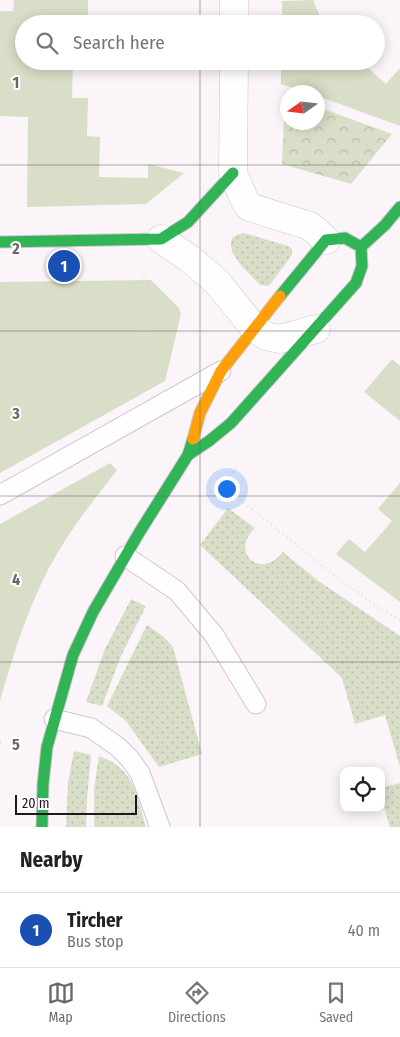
<!DOCTYPE html>
<html lang="en">
<head>
<meta charset="utf-8">
<style>
	:root { --surface:#fff; --page:#f2f2f2; --text:#222; --muted:#767676; --line:#e0e0e0; --accent:#6c646b }
	body { margin:0; font-family:"Fira Sans Condensed",sans-serif; background:var(--page); color:var(--text) }
	.controls { position:absolute; right:15px; bottom:15px; display:grid; overflow:hidden; border-radius:10px; box-shadow:0 2px 12px #0003 }
	.controls button { width:45px; height:45px; display:grid; place-items:center; padding:0; border:0; border-bottom:1px solid var(--line); background:var(--surface); color:var(--text); font:25px sans-serif }
	.compass { position:absolute; left:280px; top:85px; width:45px; height:45px; border-radius:50%; background:var(--surface); box-shadow:0 2px 12px #0003; rotate:256deg }
	.scale { position:absolute; left:15px; bottom:12px; width:122px; box-sizing:border-box; padding-left:5px; border:2px solid #1f161e; border-top:0; font-size:14px; line-height:18px; white-space:nowrap; color:#1f161e; -webkit-text-stroke:4px #fff; paint-order:stroke }
	.you { position:absolute; left:226px; top:488px; width:18px; height:18px; margin:-12px; border:4px solid #fff; border-radius:50%; background:#1a73e8; box-shadow:0 0 0 8px #1a73e833 }
	.badge { display:grid; place-items:center; width:32px; height:32px; border-radius:50%; background:var(--accent); color:#fff; font-size:16px; font-weight:700 }
	.pin { position:absolute; translate:-50% -50%; border:2px solid #fff; box-shadow:0 1px 5px #0006 }
	.list { margin:0; padding:0; list-style:none }
	h2 { display:flex; justify-content:space-between; align-items:center; height:65px; margin:0; padding:0 20px; font-size:21px }
	h2 small { font-size:16px; font-weight:400; color:var(--muted) }
	.list li { display:grid; grid-template-columns:32px 1fr auto; gap:15px; align-items:center; box-sizing:border-box; height:75px; padding:0 20px; border-top:1px solid var(--line) }
	.list b { display:block; font-size:19px; white-space:nowrap }
	.list p { margin:0; font-size:16px; white-space:nowrap; color:var(--muted) }
	.list em { font-size:16px; font-style:normal; color:var(--muted) }
	.icon { flex:none; width:28px; height:28px; fill:none; stroke:currentColor; stroke-width:2; stroke-linecap:round; stroke-linejoin:round }
	.map { position:relative; flex:none; width:400px; height:827px; overflow:hidden }
	.search { position:absolute; background:var(--surface); box-shadow:0 2px 12px #0003; left:15px; right:15px; top:15px; height:55px; display:flex; align-items:center; gap:12px; box-sizing:border-box; padding:0 18px; border-radius:28px; color:var(--muted); font-size:19px }
	.sheet { height:140px; background:var(--surface) }
	nav { display:flex; justify-content:space-around; align-items:center; box-sizing:border-box; height:70px; border-top:1px solid var(--line); background:var(--surface); font-size:14px; color:var(--muted) }
	nav a { display:grid; justify-items:center; gap:2px }
	nav .on { color:var(--accent) }
	.map>svg:first-child { display:block }
	.grass { fill:url(#grass-dots) }
	.park { fill:url(#park-crowns) }
	.garden { fill:#d8dec7 }
	.lines { fill:none; stroke-linecap:round; stroke-linejoin:round }
	.lane-casing { stroke:#cfc7ce; stroke-width:21 }
	.street-casing { stroke:#cfc7ce; stroke-width:29 }
	.fast-casing { stroke:#cfc7ce; stroke-width:13 }
	.slow-casing { stroke:#cfc7ce; stroke-width:13 }
	.path { stroke:#e4e1e4; stroke-width:3; stroke-dasharray:1 4; stroke-linecap:butt }
	.lane { stroke:#fefefe; stroke-width:19 }
	.street { stroke:#fefefe; stroke-width:28 }
	.fast { stroke:#30b455; stroke-width:11 }
	.slow { stroke:#ff9f0a; stroke-width:11 }
	.grid { fill:none; stroke:#6c646b; stroke-width:1; stroke-opacity:0.55 }
	.grid-label { font-size:16px; text-anchor:middle; font-weight:bold; fill:#6c646b; stroke:#fff; stroke-width:4; stroke-linejoin:round; paint-order:stroke }
</style>
</head>
<body>
<div class="map">
<svg width="400" height="827" viewBox="0 0 400 827">
	<defs>
		<pattern id="grass-dots" width="8" height="8" patternUnits="userSpaceOnUse" patternTransform="scale(1.25)"><rect width="8" height="8" fill="#d8dec7"/><path d="M2 2h.1M6 6h.1" fill="none" stroke="#b9beaa" stroke-width="1.8" stroke-linecap="round"/></pattern>
		<pattern id="park-crowns" width="20" height="18" patternUnits="userSpaceOnUse" patternTransform="scale(1.25)"><rect width="20" height="18" fill="#d8dec7"/><path d="M2 6a3 3 0 1 1 6 0M12 15a3 3 0 1 1 6 0" fill="none" stroke="#b9beaa"/></pattern>
	</defs>
	<rect width="100%" height="100%" fill="#fbf5fa"/>
	<g class="grass">
		<path d="M244,233L288,246L292,249V255L269,286L260,285C251,275 223,252 233,238C236,234 240,234 244,233Z"/>
		<path d="M228,508L255,528C229,552 261,581 283,552L317,580L400,636V767L385,715L355,724L342,678L200,545Z"/>
		<path d="M131,599L146,606L121,656L102,706L86,702L105,649Z"/>
		<path d="M147,625L164,637L173,647L202,754L159,767L126,721L107,706Z"/>
		<path d="M74,751L91,755L87,799L86,827H66L68,783Z"/>
		<path d="M99,756C135,769 136,794 146,827H94V789Z"/>
		<path d="M400,783V827H390L381,796V788Z"/>
	</g>
	<path class="park" d="M318,107L392,134L351,184L282,164L284,119L287,110L288,122H318Z"/>
	<g class="garden">
		<path d="M14,0H88V22L24,24V61H73L72,98H88L87,136L100,137L99,177L148,178V164L184,173L146,204L27,207L28,117L0,116V11H13Z"/>
		<path d="M313,0L319,14V24H282V1Z"/>
		<path d="M281,61H360L386,84L400,68V126L318,96V92H306L281,84Z"/>
		<path d="M151,280L179,308L181,314L165,381L0,473V282Z"/>
		<path d="M392,359L400,366V421L364,392Z"/>
		<path d="M110,463L117,470C93,501 68,532 49,568C27,610 13,655 0,701V524Z"/>
		<path d="M400,483V602L336,554L349,539L365,552L392,521L378,509Z"/>
	</g>
	<g class="lines">
		<defs>
			<g id="lane">
				<path d="M0,495L221,371"/>
				<path d="M125,556L177,591L214,635L256,704"/>
				<path d="M54,719L91,728L118,747L130,759L140,773L160,827"/>
			</g>
			<g id="street">
				<path d="M234,24V0"/>
				<path d="M234,61L233,173L245,201L249,207L310,226L326,240"/>
				<path d="M161,239L190,259L217,282L254,328L266,336L280,339L316,329"/>
			</g>
			<g id="fast">
				<path d="M0,242L161,239L188,222L233,173"/>
				<path d="M361,247L385,225L400,207"/>
				<path d="M188,455L209,441L231,423L356,283L362,266L361,247L345,238L326,240L280,296"/>
				<path d="M42,827L43,784L47,747L73,655L93,612L139,533L188,455L193,439"/>
			</g>
			<path id="slow" d="M193,439L200,413L221,371L280,296"/>
		</defs>
		<use href="#lane" class="lane-casing"/>
		<use href="#street" class="street-casing"/>
		<use href="#fast" class="fast-casing"/>
		<use href="#slow" class="slow-casing"/>
		<g class="path">
			<path d="M144,275V379"/>
			<path d="M232,493L335,576L376,606L400,620"/>
			<path d="M206,494L222,486L238,465"/>
			<path d="M0,743H5"/>
		</g>
		<use href="#lane" class="lane"/>
		<use href="#street" class="street"/>
		<use href="#fast" class="fast"/>
		<use href="#slow" class="slow"/>
	</g>
	<path class="grid" d="M200,0V24M200,61V827M0,165H400M0,331H400M0,496H400M0,662H400"/>
	<g class="grid-label">
		<text x="16" y="88">1</text>
		<text x="16" y="254">2</text>
		<text x="16" y="419">3</text>
		<text x="16" y="585">4</text>
		<text x="16" y="750">5</text>
	</g>
</svg>
<div class="controls">
<button><svg class="icon" aria-label="locate" viewBox="0 0 24 24"><circle cx="12" cy="12" r="6"/><path d="M12 2v4M12 18v4M2 12h4M18 12h4"/></svg></button>
</div>
<svg class="compass" viewBox="-18 -18 36 36"><path d="M0-13l5 13h-10z" fill="#e53935"/><path d="M0 13l5-13h-10z" fill="#767676"/></svg>
<div class="scale">20 m</div>
<div class="you"></div>
<div class="pin badge" style="left:64px;top:266px;background:#1a4fb4">1</div>
<div class="search"><svg class="icon" aria-label="search" viewBox="0 0 24 24"><circle cx="10" cy="10" r="6"/><path d="M15 15l6 6"/></svg>Search here</div>
</div>
<section class="sheet">
<h2>Nearby<small></small></h2>
<ul class="list">
<li><span class="badge" style="background:#1a4fb4">1</span><div><b>Tircher</b><p>Bus stop</p></div><em>40 m</em></li>
</ul>
</section>
<nav>
<a class="on"><svg class="icon" aria-label="map" viewBox="0 0 24 24"><path d="M3 6l6-2 6 2 6-2v14l-6 2-6-2-6 2zM9 4v14M15 6v14"/></svg>Map</a>
<a><svg class="icon" aria-label="directions" viewBox="0 0 24 24"><path d="M12 3l9 9-9 9-9-9zM9 14v-3h6M13 9l2 2-2 2"/></svg>Directions</a>
<a><svg class="icon" aria-label="saved" viewBox="0 0 24 24"><path d="M7 4h10v16l-5-4-5 4z"/></svg>Saved</a>
</nav>
</body>
</html>
